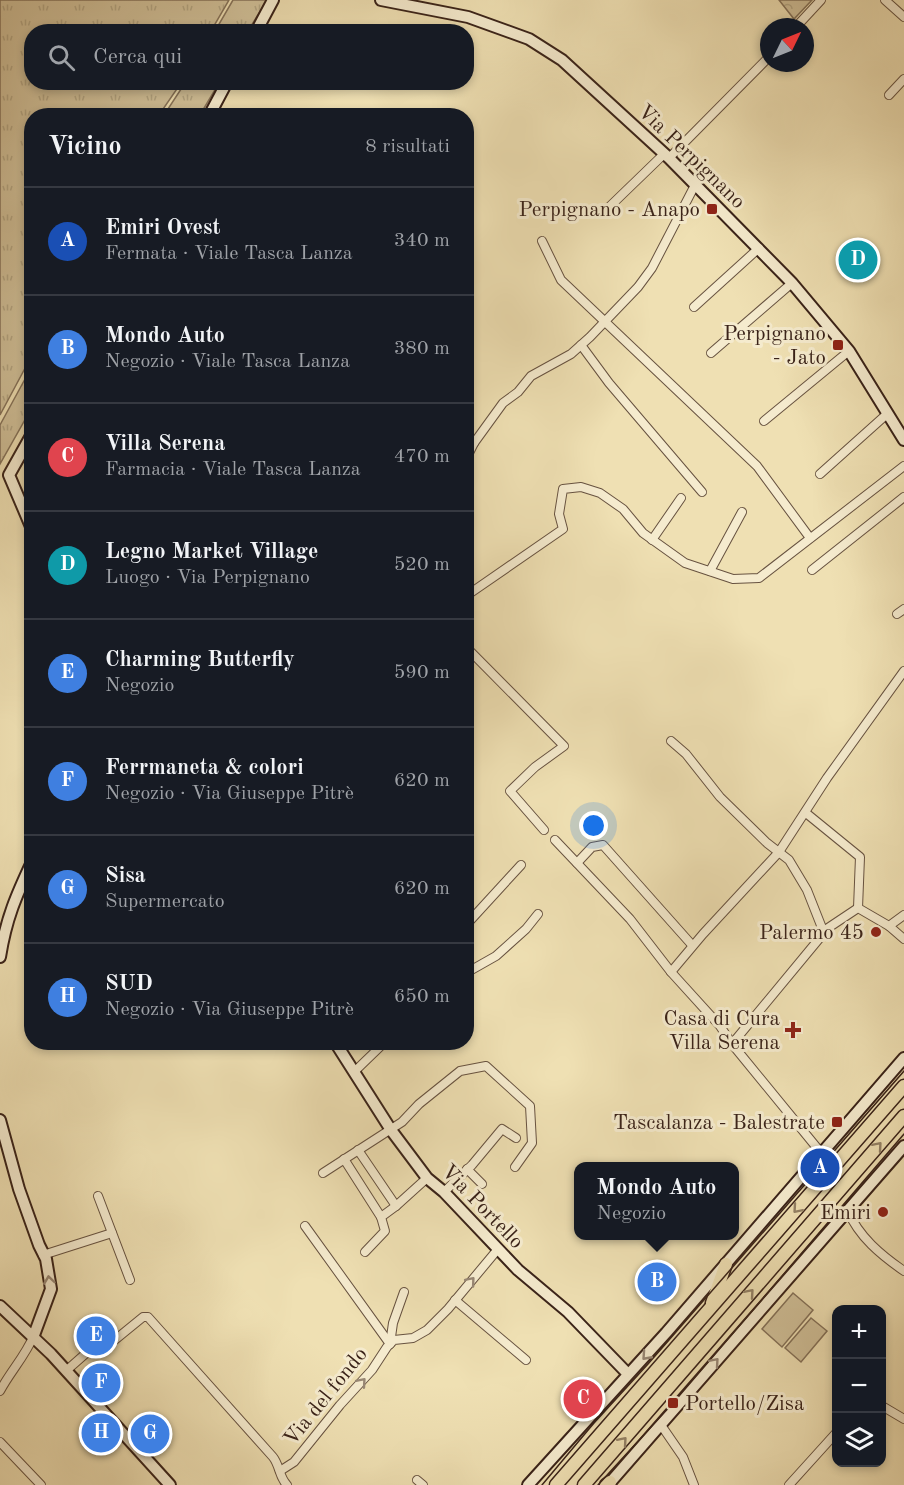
<!DOCTYPE html>
<html lang="it">
<head>
<meta charset="utf-8">
<style>
	:root { --surface:#171b24; --page:#242831; --text:#f1f3f6; --muted:#9ea1a6; --line:#363941; --accent:#c59692 }
	body { margin:0; font-family:"Old Standard TT",serif; background:var(--page); color:var(--text) }
	.controls { position:absolute; right:18px; bottom:18px; display:grid; overflow:hidden; border-radius:12px; box-shadow:0 3px 9px #0003 }
	.controls button { width:54px; height:54px; display:grid; place-items:center; padding:0; border:0; border-bottom:2px solid var(--line); background:var(--surface); color:var(--text); font:30px sans-serif }
	.compass { position:absolute; left:760px; top:18px; width:54px; height:54px; border-radius:50%; background:var(--surface); box-shadow:0 3px 9px #0003; rotate:47deg }
	.you { position:absolute; left:594px; top:826px; width:21px; height:21px; margin:-15px; border:4px solid #fff; border-radius:50%; background:#1a73e8; box-shadow:0 0 0 9px #1a73e833 }
	.badge { display:grid; place-items:center; width:39px; height:39px; border-radius:50%; background:var(--accent); color:#fff; font-size:20px; font-weight:700 }
	.pin { position:absolute; translate:-50% -50%; border:3px solid #fff; box-shadow:0 2px 6px #0006 }
	.popup { position:absolute; left:574px; top:1162px; width:165px; height:78px; box-sizing:border-box; display:grid; place-content:center; border-radius:12px; background:var(--surface); filter:drop-shadow(0 2px 4px #0005); font-size:20px; white-space:nowrap; color:var(--muted) }
	.popup b { font-size:22px; color:var(--text) }
	.popup::after { content:''; position:absolute; left:50%; top:100%; margin-left:-12px; border:12px solid transparent; border-top-color:var(--surface) }
	.list { margin:0; padding:0; list-style:none }
	h2 { display:flex; justify-content:space-between; align-items:center; height:78px; margin:0; padding:0 24px; font-size:26px }
	h2 small { font-size:20px; font-weight:400; color:var(--muted) }
	.list li { display:grid; grid-template-columns:39px 1fr auto; gap:18px; align-items:center; box-sizing:border-box; height:108px; padding:0 24px; border-top:2px solid var(--line) }
	.list b { display:block; font-size:22px; white-space:nowrap }
	.list p { margin:0; font-size:20px; white-space:nowrap; color:var(--muted) }
	.list em { font-size:20px; font-style:normal; color:var(--muted) }
	.icon { flex:none; width:33px; height:33px; fill:none; stroke:currentColor; stroke-width:2; stroke-linecap:round; stroke-linejoin:round }
	.map { position:relative; flex:none; width:904px; height:1485px; overflow:hidden }
	.search { position:absolute; background:var(--surface); box-shadow:0 3px 9px #0003; left:24px; top:24px; width:450px; height:66px; display:flex; align-items:center; gap:15px; box-sizing:border-box; padding:0 21px; border-radius:24px; color:var(--muted); font-size:22px }
	.panel { position:absolute; background:var(--surface); box-shadow:0 3px 9px #0003; left:24px; top:108px; width:450px; height:942px; border-radius:24px }
	.map>svg:first-child { display:block }
	.grass { fill:url(#grass-tufts); stroke:#857259; stroke-width:1.5 }
	.park { fill:url(#park-crowns); stroke:#857259; stroke-width:1.5 }
	.pitch { fill:#d0c099; stroke:#857259; stroke-width:1.5 }
	.lines { fill:none; stroke-linecap:round; stroke-linejoin:round }
	.street-casing { stroke:#675240; stroke-width:10 }
	.secondary-casing { stroke:#3a2319; stroke-width:14 }
	.primary-casing { stroke:#3a2319; stroke-width:15 }
	.street { stroke:#f5ebce; stroke-width:8 }
	.secondary { stroke:#f5ebce; stroke-width:10 }
	.primary { stroke:#efe0b3; stroke-width:12 }
	.tram { stroke:#3a2319; stroke-width:1.5 }
	.oneway { stroke:#948266 }
	.oneway2 { stroke:#988774 }
	.poi-dot { fill:#8f2418; stroke:#f5ebce; stroke-width:2 }
	.labels { text-anchor:middle; stroke-width:6; stroke-linejoin:round; paint-order:stroke }
	.street-label { font-size:21px; fill:#3a2319; stroke:#f5ebce }
	.poi-label { font-size:21px; fill:#3a2319; stroke:#f5ebce; text-anchor:end }
</style>
</head>
<body>
<div class="map">
<svg width="904" height="1485" viewBox="0 0 904 1485">
	<defs>
		<pattern id="grass-tufts" width="24" height="20" patternUnits="userSpaceOnUse" patternTransform="scale(1.5)"><rect width="24" height="20" fill="#d0c099"/><path d="M3 7l-1-3M5 7V3M7 7l1-3M15 17l-1-3M17 17v-4M19 17l1-3" fill="none" stroke="#b3a583"/></pattern>
		<pattern id="park-crowns" width="20" height="18" patternUnits="userSpaceOnUse" patternTransform="scale(1.5)"><rect width="20" height="18" fill="#d0c099"/><path d="M2 6a3 3 0 1 1 6 0M12 15a3 3 0 1 1 6 0" fill="none" stroke="#b3a583"/></pattern>
	</defs>
	<rect width="100%" height="100%" fill="#efe0b3"/>
	<filter id="stains"><feTurbulence type="fractalNoise" baseFrequency=".00333" numOctaves="4"/><feColorMatrix values="0 0 0 0 .2 0 0 0 0 .09 0 0 0 0 .02 0 0 0 .5 -.17"/></filter>
	<radialGradient id="worn" r=".72"><stop offset=".6" stop-color="#630" stop-opacity="0"/><stop offset="1" stop-color="#630" stop-opacity=".3"/></radialGradient>
	<g class="grass">
		<path d="M0,0H229L211,31L32,32V82L181,83L159,115L32,116L31,357L0,415Z"/>
		<path d="M233,0H267L248,31H215Z"/>
		<path d="M185,83H219L200,115H164Z"/>
		<path d="M31,368V409L0,464V425Z"/>
	</g>
	<path class="park" d="M779,0H812L794,19Z"/>
	<g class="pitch">
		<path d="M793,1293L813,1310L782,1347L762,1329Z"/>
		<path d="M811,1318L827,1331L801,1362L785,1348Z"/>
	</g>
	<g class="lines">
		<defs>
			<g id="street">
				<path d="M885,0L904,17"/>
				<path d="M796,27L821,0"/>
				<path d="M889,95L904,79"/>
				<path d="M669,158L769,57"/>
				<path d="M604,212L664,154"/>
				<path d="M542,241L561,280L757,466L810,538"/>
				<path d="M694,307L759,248"/>
				<path d="M581,345L609,383L702,492"/>
				<path d="M711,353L792,283"/>
				<path d="M764,421L849,351"/>
				<path d="M466,447L474,443L503,403L518,392L531,376L571,354L590,337L638,287L652,268L695,185"/>
				<path d="M466,459L474,443"/>
				<path d="M820,474L887,414"/>
				<path d="M652,540L681,498"/>
				<path d="M812,570L904,497"/>
				<path d="M710,571L742,512"/>
				<path d="M466,596L563,529L559,514L563,489L581,487L600,493L623,509L643,533L685,563L733,579L759,578L904,466"/>
				<path d="M897,614L904,609"/>
				<path d="M466,647L564,746L535,767L510,791L544,830"/>
				<path d="M671,741L686,754L720,797L767,843L789,860L807,890L824,933"/>
				<path d="M806,813L860,857L858,908"/>
				<path d="M555,840L630,919L671,972L720,1026L732,1044L822,1154"/>
				<path d="M577,863L592,847L603,845L692,945"/>
				<path d="M466,925L521,865"/>
				<path d="M889,926L904,915"/>
				<path d="M671,972L703,934L779,852L827,778L904,671"/>
				<path d="M466,973L496,956L526,929L538,914"/>
				<path d="M732,1044L828,928L858,908L889,926L904,939"/>
				<path d="M354,1072L385,1042"/>
				<path d="M358,1150L396,1206"/>
				<path d="M344,1159L381,1217"/>
				<path d="M467,1169L482,1184"/>
				<path d="M323,1173L402,1122L419,1104L460,1071L486,1066L530,1106L532,1143L515,1167"/>
				<path d="M444,1192L472,1165L502,1129L516,1138"/>
				<path d="M98,1196L130,1280"/>
				<path d="M848,1211C859,1237 881,1255 904,1271"/>
				<path d="M305,1226L390,1344"/>
				<path d="M365,1252L385,1231L381,1217L396,1206L427,1178"/>
				<path d="M43,1255L112,1233"/>
				<path d="M455,1300L526,1360"/>
				<path d="M390,1344L393,1323L404,1292"/>
				<path d="M67,1370L92,1348H105L143,1317H148L273,1457C280,1466 279,1477 287,1485"/>
				<path d="M0,1391C10,1372 26,1355 34,1335"/>
				<path d="M882,1406L904,1419"/>
				<path d="M661,1425L683,1457L694,1485"/>
				<path d="M0,1442L41,1485"/>
				<path d="M280,1471L294,1462L340,1405L372,1370L387,1347L394,1340L413,1338L427,1330L448,1309L498,1249"/>
				<path d="M417,1480L423,1485"/>
				<path d="M789,1485L836,1433"/>
			</g>
			<g id="secondary">
				<path d="M381,0L468,17L529,39L562,60L669,158L792,283L849,351L904,440"/>
				<path d="M256,32L273,0"/>
				<path d="M209,116L227,82"/>
				<path d="M32,434L9,475L32,529"/>
				<path d="M0,957C6,919 16,896 32,862"/>
				<path d="M335,1042L391,1130L427,1178L444,1192L518,1270L568,1312L628,1374"/>
				<path d="M0,1120L19,1189L39,1245L46,1259L51,1289L34,1335"/>
				<path d="M0,1306L51,1354L170,1485"/>
				<path d="M528,1485L666,1333L904,1058"/>
				<path d="M608,1485L904,1146"/>
			</g>
			<g id="primary">
				<path d="M712,1303L726,1264"/>
				<path d="M556,1485L904,1086"/>
				<path d="M584,1485L904,1116"/>
				<path d="M606,1485L610,1482"/>
			</g>
		</defs>
		<use href="#street" class="street-casing"/>
		<use href="#secondary" class="secondary-casing"/>
		<use href="#primary" class="primary-casing"/>
		<use href="#street" class="street"/>
		<use href="#secondary" class="secondary"/>
		<use href="#primary" class="primary"/>
		<g class="tram">
			<path d="M542,1485L594,1423L648,1364L904,1071"/>
			<path d="M598,1485L673,1403L904,1134"/>
		</g>
	</g>
	<defs><path id="oneway-chevron" d="M-2-3.5L2.5 0L-2 3.5" fill="none" stroke-width="1.6" stroke-linecap="round" stroke-linejoin="round" transform="scale(1.5)"/></defs>
	<g class="oneway">
		<use href="#oneway-chevron" transform="translate(878 1146) rotate(-49)"/>
		<use href="#oneway-chevron" transform="translate(797 1209) rotate(131)"/>
		<use href="#oneway-chevron" transform="translate(750 1293) rotate(-49)"/>
		<use href="#oneway-chevron" transform="translate(623 1441) rotate(-49)"/>
	</g>
	<g class="oneway2">
		<use href="#oneway-chevron" transform="translate(49 1280) rotate(-98)"/>
		<use href="#oneway-chevron" transform="translate(471 1281) rotate(-50)"/>
		<use href="#oneway-chevron" transform="translate(646 1356) rotate(132)"/>
		<use href="#oneway-chevron" transform="translate(715 1362) rotate(-49)"/>
		<use href="#oneway-chevron" transform="translate(362 1382) rotate(-49)"/>
	</g>
	<g class="poi-dot">
		<rect x="706" y="203" width="12" height="12" rx="3"/>
		<rect x="832" y="339" width="12" height="12" rx="3"/>
		<circle cx="876" cy="932" r="6"/>
		<path d="M790 1021h6v6h6v6h-6v6h-6v-6h-6v-6h6z"/>
		<rect x="831" y="1116" width="12" height="12" rx="3"/>
		<circle cx="883" cy="1212" r="6"/>
		<rect x="667" y="1397" width="12" height="12" rx="3"/>
	</g>
	<g class="labels">
		<g class="street-label">
			<text transform="translate(692 156) rotate(44)" y="7">Via Perpignano</text>
			<text transform="translate(483 1206) rotate(46)" y="7">Via Portello</text>
			<text transform="translate(325 1396) rotate(-51)" y="7">Via del fondo</text>
		</g>
		<g class="poi-label">
			<text x="700" y="216">Perpignano - Anapo</text>
			<text x="826" y="340">Perpignano<tspan x="826" dy="24">- Jato</tspan></text>
			<text x="864" y="939">Palermo 45</text>
			<text x="780" y="1025">Casa di Cura<tspan x="780" dy="24">Villa Serena</tspan></text>
			<text x="825" y="1129">Tascalanza - Balestrate</text>
			<text x="871" y="1219">Emiri</text>
			<text x="685" y="1410" text-anchor="start">Portello/Zisa</text>
		</g>
	</g>
	<rect width="100%" height="100%" filter="url(#stains)"/>
	<rect width="100%" height="100%" fill="url(#worn)"/>
</svg>
<div class="controls">
<button>+</button>
<button>−</button>
<button><svg class="icon" aria-label="layers" viewBox="0 0 24 24"><path d="M12 4l9 5-9 5-9-5zM3 14l9 5 9-5"/></svg></button>
</div>
<svg class="compass" viewBox="-18 -18 36 36"><path d="M0-13l5 13h-10z" fill="#e53935"/><path d="M0 13l5-13h-10z" fill="#9ea1a6"/></svg>
<div class="you"></div>
<div class="pin badge" style="left:820px;top:1168px;background:#1a4fb4">A</div>
<div class="pin badge" style="left:657px;top:1282px;background:#3f7fe0">B</div>
<div class="popup"><b>Mondo Auto</b>Negozio</div>
<div class="pin badge" style="left:583px;top:1399px;background:#e0444e">C</div>
<div class="pin badge" style="left:858px;top:260px;background:#0f9aa8">D</div>
<div class="pin badge" style="left:96px;top:1336px;background:#3f7fe0">E</div>
<div class="pin badge" style="left:101px;top:1383px;background:#3f7fe0">F</div>
<div class="pin badge" style="left:150px;top:1434px;background:#3f7fe0">G</div>
<div class="pin badge" style="left:101px;top:1433px;background:#3f7fe0">H</div>
<div class="search"><svg class="icon" aria-label="search" viewBox="0 0 24 24"><circle cx="10" cy="10" r="6"/><path d="M15 15l6 6"/></svg>Cerca qui</div>
<section class="panel">
<h2>Vicino<small>8 risultati</small></h2>
<ul class="list">
<li><span class="badge" style="background:#1a4fb4">A</span><div><b>Emiri Ovest</b><p>Fermata · Viale Tasca Lanza</p></div><em>340 m</em></li>
<li><span class="badge" style="background:#3f7fe0">B</span><div><b>Mondo Auto</b><p>Negozio · Viale Tasca Lanza</p></div><em>380 m</em></li>
<li><span class="badge" style="background:#e0444e">C</span><div><b>Villa Serena</b><p>Farmacia · Viale Tasca Lanza</p></div><em>470 m</em></li>
<li><span class="badge" style="background:#0f9aa8">D</span><div><b>Legno Market Village</b><p>Luogo · Via Perpignano</p></div><em>520 m</em></li>
<li><span class="badge" style="background:#3f7fe0">E</span><div><b>Charming Butterfly</b><p>Negozio</p></div><em>590 m</em></li>
<li><span class="badge" style="background:#3f7fe0">F</span><div><b>Ferrmaneta &amp; colori</b><p>Negozio · Via Giuseppe Pitrè</p></div><em>620 m</em></li>
<li><span class="badge" style="background:#3f7fe0">G</span><div><b>Sisa</b><p>Supermercato</p></div><em>620 m</em></li>
<li><span class="badge" style="background:#3f7fe0">H</span><div><b>SUD</b><p>Negozio · Via Giuseppe Pitrè</p></div><em>650 m</em></li>
</ul>
</section>
</div>
</body>
</html>
